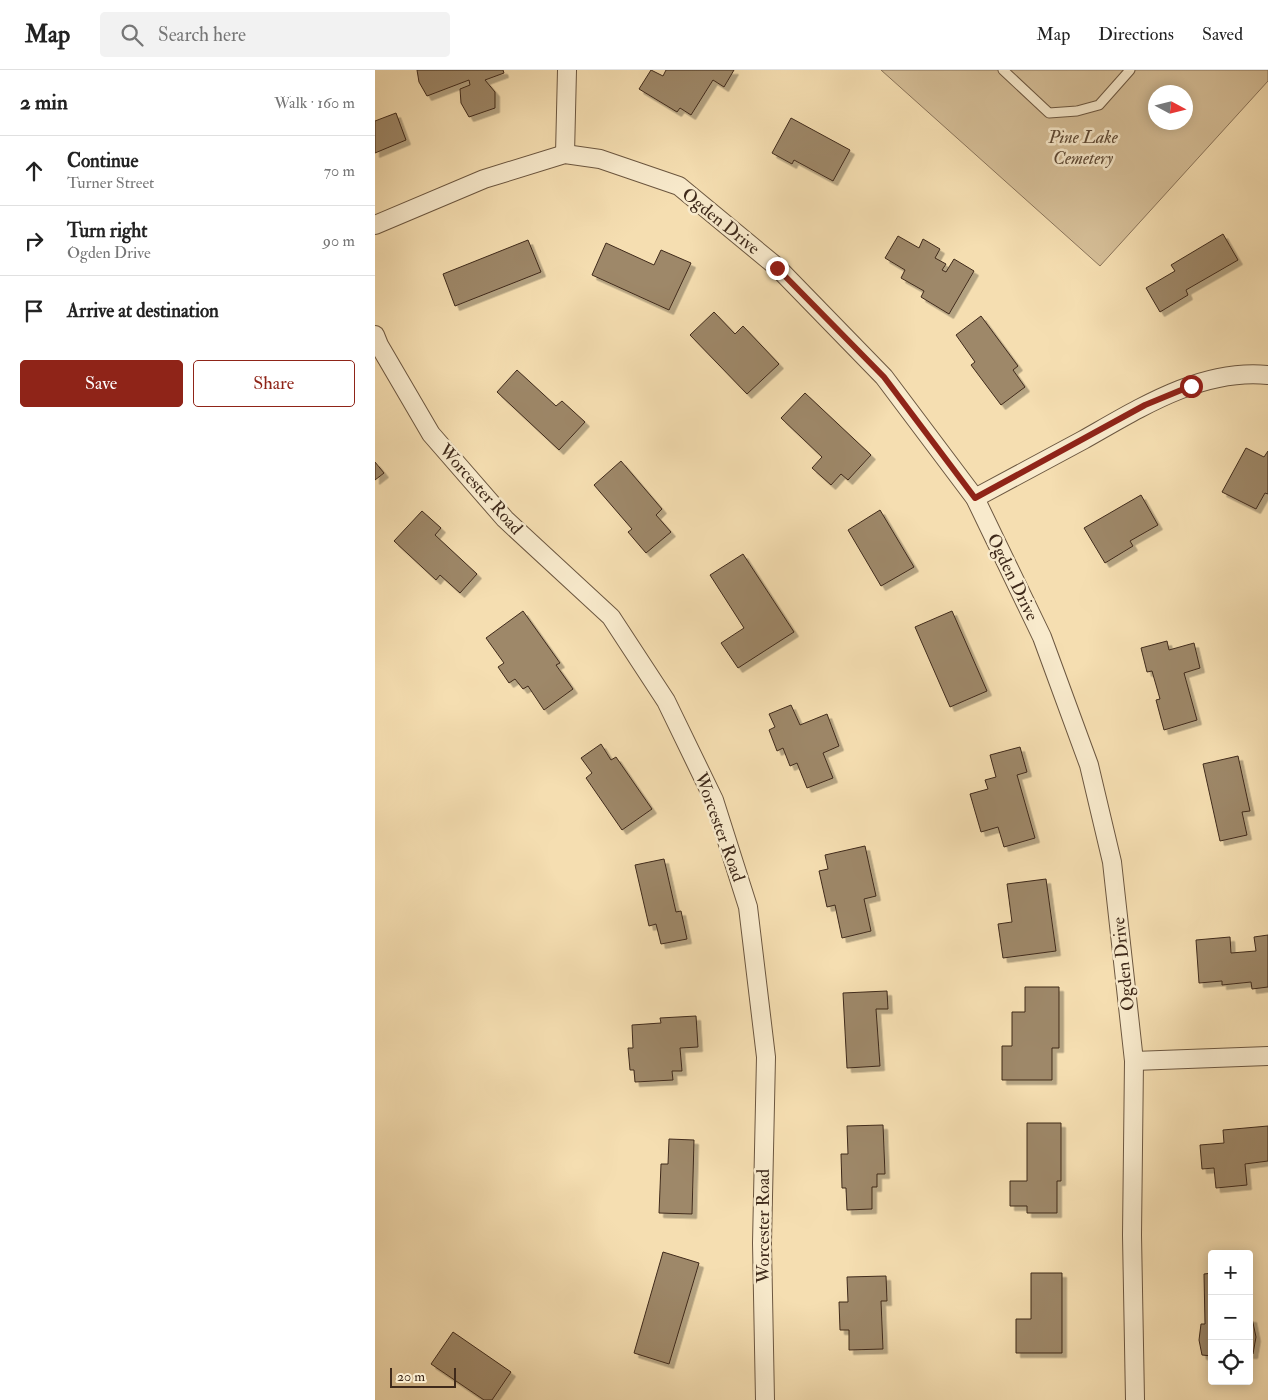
<!DOCTYPE html>
<html lang="en">
<head>
<meta charset="utf-8">
<style>
	:root { --surface:#fff; --page:#f2f2f2; --text:#222; --muted:#767676; --line:#e0e0e0; --accent:#8f2418 }
	body { margin:0; font-family:"IM FELL Double Pica",serif; background:var(--page); color:var(--text) }
	.controls { position:absolute; right:15px; bottom:15px; display:grid; overflow:hidden; border-radius:5px; box-shadow:0 2px 12px #0003 }
	.controls button { width:45px; height:45px; display:grid; place-items:center; padding:0; border:0; border-bottom:1px solid var(--line); background:var(--surface); color:var(--text); font:25px sans-serif }
	.compass { position:absolute; left:773px; top:15px; width:45px; height:45px; border-radius:50%; background:var(--surface); box-shadow:0 2px 12px #0003; rotate:97deg }
	.scale { position:absolute; left:15px; bottom:12px; width:66px; box-sizing:border-box; padding-left:5px; border:2px solid #3f2a1b; border-top:0; font-size:14px; line-height:18px; white-space:nowrap; color:#3f2a1b; -webkit-text-stroke:4px #f8eacc; paint-order:stroke }
	.stop { position:absolute; width:15px; height:15px; margin:-11px; border:4px solid #8f2418; border-radius:50%; background:#fff }
	.stop.end { background:#8f2418; border-color:#fff; box-shadow:0 1px 5px #0008 }
	.list { margin:0; padding:0; list-style:none }
	h2 { display:flex; justify-content:space-between; align-items:center; height:65px; margin:0; padding:0 20px; font-size:21px }
	h2 small { font-size:16px; font-weight:400; color:var(--muted) }
	.list li { display:grid; grid-template-columns:32px 1fr auto; gap:15px; align-items:center; box-sizing:border-box; height:70px; padding:0 20px; border-top:1px solid var(--line) }
	.list b { display:block; font-size:19px; white-space:nowrap }
	.list p { margin:0; font-size:16px; white-space:nowrap; color:var(--muted) }
	.list em { font-size:16px; font-style:normal; color:var(--muted) }
	.actions { display:flex; gap:10px; padding:15px 20px }
	.actions a { flex:1; padding:11px 0; border:1px solid var(--accent); border-radius:5px; text-align:center; font-size:18px; color:var(--accent) }
	.actions .main { background:var(--accent); color:#fff }
	.icon { flex:none; width:28px; height:28px; fill:none; stroke:currentColor; stroke-width:2; stroke-linecap:round; stroke-linejoin:round }
	.map { position:relative; flex:none; width:893px; height:1330px; overflow:hidden }
	header { display:flex; align-items:center; gap:30px; box-sizing:border-box; height:70px; padding:0 25px; background:var(--surface); border-bottom:1px solid var(--line) }
	header strong { font-size:24px }
	nav { display:flex; gap:28px; margin-inline-start:auto; font-size:18px }
	.search { width:350px; height:45px; background:var(--page); display:flex; align-items:center; gap:12px; box-sizing:border-box; padding:0 18px; border-radius:5px; color:var(--muted); font-size:19px }
	main { display:flex }
	aside { flex:1; background:var(--surface) }
	.map>svg:first-child { display:block }
	.green { fill:#d6bf98; stroke:#8a745a; fill-rule:evenodd }
	.building { fill:#9e8869; stroke:#3f2a1b; filter:url(#shadow) }
	.lines { fill:none; stroke-linecap:round; stroke-linejoin:round }
	.lane-casing { stroke:#6c5740; stroke-width:11 }
	.street-casing { stroke:#6c5740; stroke-width:20 }
	.lane { stroke:#f8eacc; stroke-width:9 }
	.street { stroke:#f8eacc; stroke-width:18 }
	.route { stroke:#8f2418; stroke-width:6 }
	.labels { text-anchor:middle; stroke-width:5; stroke-linejoin:round; paint-order:stroke }
	.park-label { font-size:18px; font-style:italic; fill:#5d4834; stroke:#f8eacc }
	.street-label { font-size:18px; fill:#3f2a1b; stroke:#f8eacc }
</style>
</head>
<body>
<header>
<strong>Map</strong>
<div class="search"><svg class="icon" aria-label="search" viewBox="0 0 24 24"><circle cx="10" cy="10" r="6"/><path d="M15 15l6 6"/></svg>Search here</div>
<nav><a>Map</a><a>Directions</a><a>Saved</a></nav>
</header>
<main>
<aside>
<h2>2 min<small>Walk · 160 m</small></h2>
<ul class="list">
<li><svg class="icon" aria-label="ahead" viewBox="0 0 24 24"><path d="M12 20V5M6 11l6-6 6 6"/></svg><div><b>Continue</b><p>Turner Street</p></div><em>70 m</em></li>
<li><svg class="icon" aria-label="right" viewBox="0 0 24 24"><path d="M7 20v-9h11M14 6l5 5-5 5"/></svg><div><b>Turn right</b><p>Ogden Drive</p></div><em>90 m</em></li>
<li><svg class="icon" aria-label="arrive" viewBox="0 0 24 24"><path d="M6 21V4h12l-3 4 3 4H6"/></svg><div><b>Arrive at destination</b></div></li>
</ul>
<div class="actions"><a class="main">Save</a><a>Share</a></div>
</aside>
<div class="map">
<svg width="893" height="1330" viewBox="0 0 893 1330">
	<defs>
		<filter id="shadow"><feDropShadow dx="4.5" dy="4.5" stdDeviation="0" flood-color="#0004"/></filter>
	</defs>
	<rect width="100%" height="100%" fill="#f5deb1"/>
	<filter id="stains"><feTurbulence type="fractalNoise" baseFrequency=".004" numOctaves="4"/><feColorMatrix values="0 0 0 0 .2 0 0 0 0 .09 0 0 0 0 .02 0 0 0 .5 -.17"/></filter>
	<radialGradient id="worn" r=".72"><stop offset=".6" stop-color="#630" stop-opacity="0"/><stop offset="1" stop-color="#630" stop-opacity=".3"/></radialGradient>
	<path class="green" d="M506,0H893V11L725,196ZM780,22H810V52H780Z"/>
	<g class="building">
		<path d="M42,0H128L129,3L110,10L120,22V38L94,47L86,33L85,19L95,15L94,10L52,26L44,12Z"/>
		<path d="M276,0L288,6L291,0H359L349,17L338,10L316,45L305,38L302,42L264,19Z"/>
		<path d="M21,43L31,70L0,83V51Z"/>
		<path d="M416,48L475,80L458,111L419,90L417,94L397,83Z"/>
		<path d="M848,164L863,190L811,220L813,225L785,242L771,218L800,201L796,195Z"/>
		<path d="M523,166L544,178L548,169L565,179L560,188L571,194L567,200L571,202L579,189L599,201L574,244L546,227L549,221L526,208L530,200L510,188Z"/>
		<path d="M153,170L166,202L80,236L68,204Z"/>
		<path d="M231,173L279,195L286,180L316,193L294,240L217,205Z"/>
		<path d="M339,242L360,264L368,256L404,294L372,324L315,265Z"/>
		<path d="M606,246L643,296L638,300L650,317L626,335L596,295L600,292L581,265Z"/>
		<path d="M142,300L181,336L187,331L210,352L184,380L122,322Z"/>
		<path d="M430,323L496,385L473,410L466,404L456,415L437,398L447,387L406,348Z"/>
		<path d="M871,378L889,387L893,381V424L890,423L881,439L847,422Z"/>
		<path d="M246,391L287,439L281,445L296,462L271,483L253,462L257,459L219,415Z"/>
		<path d="M0,392L9,403L0,410Z"/>
		<path d="M766,425L783,455L755,471L758,476L730,493L709,458Z"/>
		<path d="M505,440L539,497L506,516L473,460Z"/>
		<path d="M47,441L66,458L60,465L102,504L85,523L65,505L61,510L19,471Z"/>
		<path d="M368,484L419,562L363,598L346,573L369,558L335,505Z"/>
		<path d="M148,541L185,593L181,595L198,619L169,640L153,616L148,619L140,609L134,613L123,597L129,593L111,568Z"/>
		<path d="M577,541L612,621L575,637L540,557Z"/>
		<path d="M792,571L794,580L819,573L825,598L809,603L822,650L789,660L781,630L785,629L777,601L772,602L766,578Z"/>
		<path d="M416,635L425,655L452,644L464,676L448,683L458,708L432,718L422,693L415,696L408,678L402,681L394,660L400,657L394,644Z"/>
		<path d="M226,674L236,690L241,687L277,739L247,760L211,708L217,703L206,688Z"/>
		<path d="M645,677L652,702L642,705L660,768L629,777L623,757L606,762L595,724L613,719L610,710L621,707L615,685Z"/>
		<path d="M863,686L875,741L867,742L872,765L845,771L828,694Z"/>
		<path d="M490,776L501,826L489,829L496,861L467,868L460,835L452,837L444,801L453,799L450,785Z"/>
		<path d="M289,789L301,842L306,841L312,869L286,874L281,854L274,856L260,795Z"/>
		<path d="M671,809L681,881L628,888L623,854L637,852L632,814Z"/>
		<path d="M893,865V917L877,919L876,912L847,915V911L824,913L821,870L855,867L856,883L881,881L879,867Z"/>
		<path d="M650,917H684V978H677V1010H627V976H637V942H650Z"/>
		<path d="M512,921L513,939H501L505,996L472,998L468,923Z"/>
		<path d="M321,946L323,977L305,978L307,1001H297L298,1010L260,1012L259,1000H255L253,978H258L257,955L286,953L285,948Z"/>
		<path d="M652,1053H686V1111H682V1143H652V1136H635V1111H652Z"/>
		<path d="M508,1055L510,1104H502V1117H497V1139L472,1140L471,1118H467L466,1084H473L472,1056Z"/>
		<path d="M893,1056V1091L870,1094L872,1115L841,1118L839,1098L827,1099L825,1075L849,1073L848,1060Z"/>
		<path d="M294,1069L319,1070L317,1144L284,1143L286,1094H293Z"/>
		<path d="M288,1182L324,1193L294,1294L259,1283Z"/>
		<path d="M656,1203H687V1283H641V1249H656Z"/>
		<path d="M837,1203V1286L827,1285L824,1270L826,1254H830L829,1204Z"/>
		<path d="M511,1206L512,1231H506L508,1279L474,1280V1260H465L464,1232H473L472,1207Z"/>
		<path d="M874,1248H877L881,1267L878,1284H874Z"/>
		<path d="M78,1262L136,1302L117,1330H109L56,1294Z"/>
	</g>
	<g class="lines">
		<defs>
			<path id="lane" d="M628,0L674,43L702,41L724,35L755,0"/>
			<g id="street">
				<path d="M190,84L192,0"/>
				<path d="M0,155L109,109L190,84L225,89L304,116L402,197L509,307L600,428L667,567L714,695L737,792L759,991L757,1165L760,1330"/>
				<path d="M0,265L4,275L56,364L130,449L236,547L291,631L339,730L373,837L391,987L387,1173L390,1330"/>
				<path d="M600,428C636,409 672,389 708,370C763,339 826,298 893,305"/>
				<path d="M759,991L893,986"/>
			</g>
		</defs>
		<use href="#lane" class="lane-casing"/>
		<use href="#street" class="street-casing"/>
		<use href="#lane" class="lane"/>
		<use href="#street" class="street"/>
	</g>
	<g class="lines">
		<path class="route" d="M402,198L509,307L600,428L770,335L816,316"/>
	</g>
	<g class="labels">
		<g class="park-label">
			<text x="708" y="73">Pine Lake<tspan x="708" dy="21">Cemetery</tspan></text>
		</g>
		<g class="street-label">
			<text transform="translate(346 151) rotate(39)" y="6">Ogden Drive</text>
			<text transform="translate(106 419) rotate(48)" y="6">Worcester Road</text>
			<text transform="translate(638 507) rotate(64)" y="6">Ogden Drive</text>
			<text transform="translate(345 757) rotate(70)" y="6">Worcester Road</text>
			<text transform="translate(748 894) rotate(-96)" y="6">Ogden Drive</text>
			<text transform="translate(388 1156) rotate(-90)" y="6">Worcester Road</text>
		</g>
	</g>
	<rect width="100%" height="100%" filter="url(#stains)"/>
	<rect width="100%" height="100%" fill="url(#worn)"/>
</svg>
<div class="controls">
<button>+</button>
<button>−</button>
<button><svg class="icon" aria-label="locate" viewBox="0 0 24 24"><circle cx="12" cy="12" r="6"/><path d="M12 2v4M12 18v4M2 12h4M18 12h4"/></svg></button>
</div>
<svg class="compass" viewBox="-18 -18 36 36"><path d="M0-13l5 13h-10z" fill="#e53935"/><path d="M0 13l5-13h-10z" fill="#767676"/></svg>
<div class="scale">20 m</div>
<div class="stop" style="left:816px;top:316px"></div>
<div class="stop end" style="left:402px;top:198px"></div>
</div>
</main>
</body>
</html>
